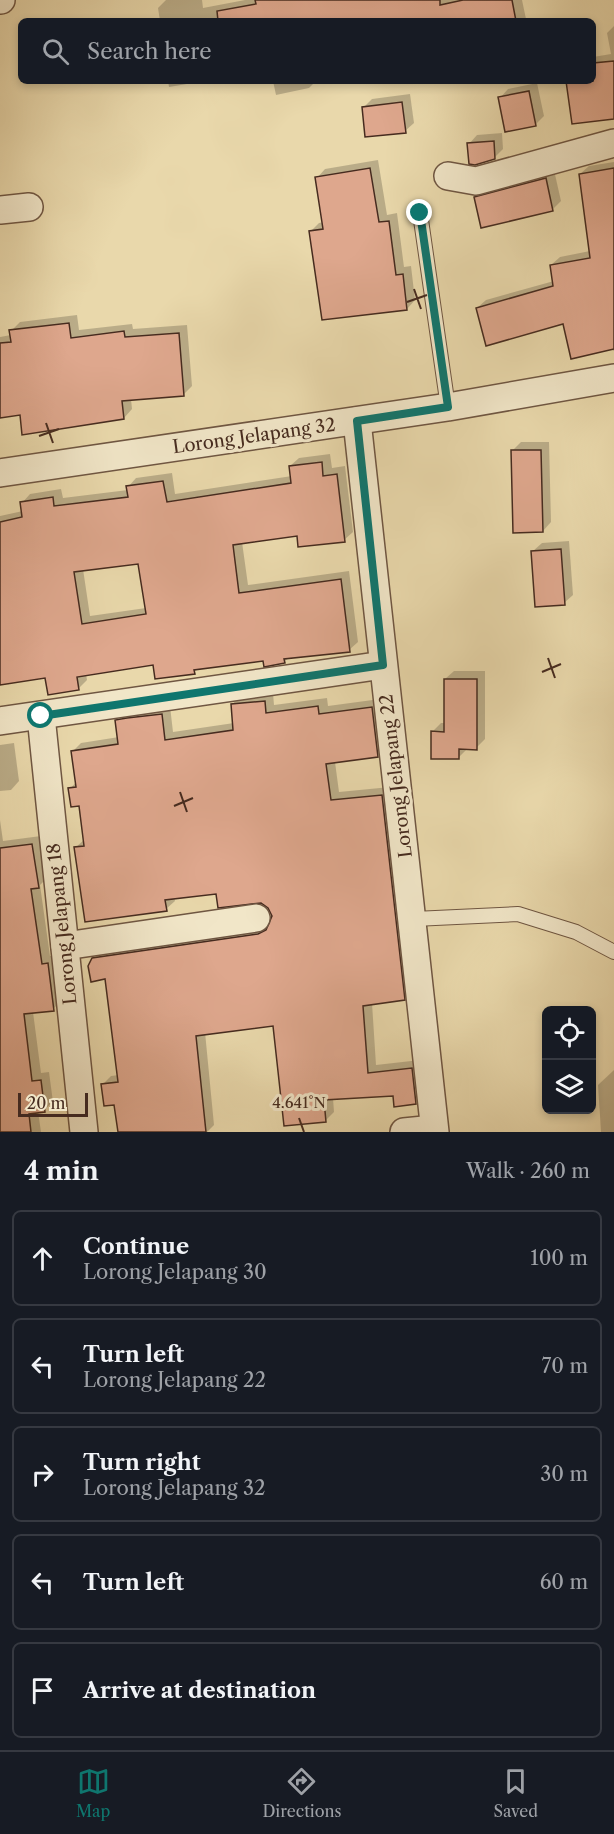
<!DOCTYPE html>
<html lang="en">
<head>
<meta charset="utf-8">
<style>
	:root { --surface:#171b24; --page:#242831; --text:#f1f3f6; --muted:#9ea1a6; --line:#363941; --accent:#0f766e }
	body { margin:0; font-family:"Libre Caslon Text",serif; background:var(--page); color:var(--text) }
	.controls { position:absolute; right:18px; bottom:18px; display:grid; overflow:hidden; border-radius:9px; box-shadow:0 3px 9px #0003 }
	.controls button { width:54px; height:54px; display:grid; place-items:center; padding:0; border:0; border-bottom:2px solid var(--line); background:var(--surface); color:var(--text); font:30px sans-serif }
	.scale { position:absolute; left:18px; bottom:15px; width:70px; box-sizing:border-box; padding-left:6px; border:3px solid #462b1f; border-top:0; font-size:16px; line-height:21px; white-space:nowrap; color:#462b1f; -webkit-text-stroke:4px #f1e6c8; paint-order:stroke }
	.stop { position:absolute; width:18px; height:18px; margin:-14px; border:4px solid #0f766e; border-radius:50%; background:#fff }
	.stop.end { background:#0f766e; border-color:#fff; box-shadow:0 2px 6px #0008 }
	.list { margin:0; padding:0; list-style:none }
	h2 { display:flex; justify-content:space-between; align-items:center; height:78px; margin:0; padding:0 24px; font-size:26px }
	h2 small { font-size:20px; font-weight:400; color:var(--muted) }
	.list li { display:grid; grid-template-columns:39px 1fr auto; gap:18px; align-items:center; box-sizing:border-box; height:96px; margin:0 12px 12px; padding:0 12px; border:2px solid var(--line); border-radius:9px }
	.list b { display:block; font-size:22px; white-space:nowrap }
	.list p { margin:0; font-size:20px; white-space:nowrap; color:var(--muted) }
	.list em { font-size:20px; font-style:normal; color:var(--muted) }
	.icon { flex:none; width:33px; height:33px; fill:none; stroke:currentColor; stroke-width:2; stroke-linecap:round; stroke-linejoin:round }
	.map { position:relative; flex:none; width:614px; height:1132px; overflow:hidden }
	.search { position:absolute; background:var(--surface); box-shadow:0 3px 9px #0003; left:18px; right:18px; top:18px; height:66px; display:flex; align-items:center; gap:15px; box-sizing:border-box; padding:0 21px; border-radius:9px; color:var(--muted); font-size:22px }
	.sheet { height:618px; background:var(--surface) }
	nav { display:flex; justify-content:space-around; align-items:center; box-sizing:border-box; height:84px; border-top:2px solid var(--line); background:var(--surface); font-size:16px; color:var(--muted) }
	nav a { display:grid; justify-items:center; gap:3px }
	nav .on { color:var(--accent) }
	.map>svg:first-child { display:block }
	.shadow { fill:#0003; fill-rule:evenodd }
	.building { fill:#dea78d; stroke:#462b1f; stroke-width:1.5; fill-rule:evenodd }
	.lines { fill:none; stroke-linecap:round; stroke-linejoin:round }
	.service-casing { stroke:#6f5642; stroke-width:16 }
	.minor-casing { stroke:#6f5642; stroke-width:30 }
	.service { stroke:#f1e6c8; stroke-width:14 }
	.minor { stroke:#f1e6c8; stroke-width:27 }
	.route { stroke:#0f766e; stroke-width:8 }
	.ticks { fill:none; stroke:#462b1f; stroke-width:2 }
	.labels { text-anchor:middle; stroke-width:6; stroke-linejoin:round; paint-order:stroke }
	.street-label { font-size:18px; fill:#462b1f; stroke:#f1e6c8 }
	.ticks-label { font-size:15px; text-anchor:middle; fill:#462b1f; stroke:#f1e6c8; stroke-width:6; stroke-linejoin:round; paint-order:stroke }
</style>
</head>
<body>
<div class="map">
<svg width="614" height="1132" viewBox="0 0 614 1132">
	<rect width="100%" height="100%" fill="#e9d8ab"/>
	<filter id="stains"><feTurbulence type="fractalNoise" baseFrequency=".00333" numOctaves="4"/><feColorMatrix values="0 0 0 0 .2 0 0 0 0 .09 0 0 0 0 .02 0 0 0 .5 -.17"/></filter>
	<radialGradient id="worn" r=".72"><stop offset=".6" stop-color="#630" stop-opacity="0"/><stop offset="1" stop-color="#630" stop-opacity=".3"/></radialGradient>
	<g class="shadow">
		<path d="M166,0H202L203,8L245,0H522L526,19L160,21L158,8Z"/>
		<path d="M614,26V117L568,81H593V57L611,54L607,33Z"/>
		<path d="M168,81H205L169,87Z"/>
		<path d="M273,81H316L309,88L276,95Z"/>
		<path d="M537,83L544,116L535,125L500,98L508,89Z"/>
		<path d="M410,94L414,123L405,131L363,108L372,99Z"/>
		<path d="M502,133L503,149L494,158L469,144L477,135Z"/>
		<path d="M378,160L387,215L397,213L404,267L411,266L415,300L407,309L311,231L319,223L324,222L317,178L325,169Z"/>
		<path d="M614,162V351L564,322L477,308L486,300L554,281L551,265L560,257L590,251L580,174L589,166Z"/>
		<path d="M554,170L561,201L552,210L475,197L484,188Z"/>
		<path d="M77,315L79,330L132,324L133,329L187,325L192,386L183,395L131,399L132,409L124,418L24,433L21,413L0,417V337L11,335V331L20,322Z"/>
		<path d="M521,442H549L551,522L543,531L512,451Z"/>
		<path d="M330,454L332,468L345,466L353,532L344,540L298,534L242,542L248,585L349,571L358,642L349,650L289,657L284,662L264,659L198,668L194,672L154,663L86,674L87,680L78,689L46,676L0,684V516L23,511L22,503L30,494L61,489L63,498L128,490V487L136,478L172,473L175,494L292,476L290,466L299,458ZM140,563L146,608L90,616L83,569Z"/>
		<path d="M569,541L573,595L564,603L533,551L542,543Z"/>
		<path d="M454,671H485V739L476,748L467,749L458,758L432,732L441,723H445V679Z"/>
		<path d="M273,693L274,705L327,698L328,706L380,699L386,747L377,756L335,762L339,792L390,787L413,990L404,999L372,1003L376,1065L420,1060L424,1094L415,1103L394,1094L333,1098L334,1112L326,1120L274,1024L205,1032L214,1125L207,1132H119L116,1103L102,1085L111,1076L119,1075L107,977L93,959L102,950L268,925L273,915L269,907L262,902L217,892L174,897L175,901L166,909L75,848L85,839L80,804L70,789L77,781L72,752L81,743L119,737L117,721L126,712L170,706L173,732L234,723L232,704L241,696Z"/>
		<path d="M14,743L19,781L11,790L0,791V745Z"/>
		<path d="M0,820L3,841L41,836L47,878L40,885L50,956H56L62,1000L53,1009L33,1012L41,1073L49,1072L53,1102L44,1110L38,1111L41,1132H0Z"/>
		<path d="M614,1070V1132H601L598,1085Z"/>
	</g>
	<g class="building">
		<path d="M255,0H440V5L463,0H512L516,21H218L217,11L256,4Z"/>
		<path d="M614,61V119L572,124L566,81H593V63Z"/>
		<path d="M529,91L536,126L505,132L498,97Z"/>
		<path d="M402,102L406,133L365,137L362,107Z"/>
		<path d="M494,141L495,159L475,165L469,164L467,143Z"/>
		<path d="M370,168L379,222L389,221L396,275L403,274L407,310L322,320L309,231L323,229L315,177Z"/>
		<path d="M614,168V349L571,359L563,324L486,346L476,308L553,286L550,265L590,258L579,174Z"/>
		<path d="M546,178L553,211L481,228L474,197Z"/>
		<path d="M69,323L71,338L124,331L125,337L179,333L184,396L122,401L124,419L22,435L20,415L0,418V343L11,342L9,330Z"/>
		<path d="M511,450H541L543,532L513,533Z"/>
		<path d="M322,462L323,476L337,474L345,542L298,547L297,536L233,545L239,593L341,579L350,652L284,659L285,663L264,667L263,661L194,670L195,674L155,679L153,665L77,677L79,690L48,695L45,678L0,685V522L22,517L20,502L53,497L54,506L128,497L126,486L163,481L167,502L291,483L289,466ZM138,564L146,614L82,624L74,572Z"/>
		<path d="M561,549L565,605L535,607L531,551Z"/>
		<path d="M444,679H477V750L459,749V759H431V731L444,732Z"/>
		<path d="M265,701L266,713L318,706L319,714L372,707L378,757L326,764L331,800L382,795L405,1000L363,1006L368,1073L412,1068L416,1104L394,1107L393,1096L324,1100L326,1122L284,1126L273,1026L196,1036L206,1132H118L114,1105L104,1106L101,1084L118,1082L105,979L91,982L88,966L92,958L258,934L266,930L272,916L268,908L261,903L218,908L216,894L165,900L167,911L85,922L74,847L84,846L79,806L71,807L68,788L76,787L71,751L118,744L115,720L127,718L162,714L165,740L233,730L231,704Z"/>
		<path d="M32,844L39,888L31,889L42,964L48,963L54,1011L24,1014L32,1081L41,1080L45,1112L29,1114L31,1132H0V848Z"/>
	</g>
	<g class="lines">
		<defs>
			<g id="service">
				<path d="M420,213L448,407"/>
				<path d="M414,919L518,914L576,932L614,952"/>
			</g>
			<g id="minor">
				<path d="M0,0H1"/>
				<path d="M448,176L476,181L614,143"/>
				<path d="M0,210L29,207"/>
				<path d="M357,421L435,1132"/>
				<path d="M0,473L448,407L614,378"/>
				<path d="M41,716L84,1132"/>
				<path d="M0,721L383,665"/>
				<path d="M65,946L256,918"/>
				<path d="M404,1132L434,1129"/>
			</g>
		</defs>
		<use href="#service" class="service-casing"/>
		<use href="#minor" class="minor-casing"/>
		<use href="#service" class="service"/>
		<use href="#minor" class="minor"/>
	</g>
	<g class="lines">
		<path class="route" d="M41,716L383,665L357,421L448,407L420,213"/>
	</g>
	<path class="ticks" d="M414,289L421,309M407,302L427,295M46,423L53,443M39,436L59,429M548,658L555,678M542,672L561,664M180,792L187,812M174,806L193,798M299,1118L304,1132"/>
	<g class="labels">
		<g class="street-label">
			<text transform="translate(254 436) rotate(-8)" y="6">Lorong Jelapang 32</text>
			<text transform="translate(396 776) rotate(-97)" y="6">Lorong Jelapang 22</text>
			<text transform="translate(62 924) rotate(-96)" y="6">Lorong Jelapang 18</text>
		</g>
	</g>
	<g class="ticks-label">
		<text x="299" y="1108">4.641°N</text>
	</g>
	<rect width="100%" height="100%" filter="url(#stains)"/>
	<rect width="100%" height="100%" fill="url(#worn)"/>
</svg>
<div class="controls">
<button><svg class="icon" aria-label="locate" viewBox="0 0 24 24"><circle cx="12" cy="12" r="6"/><path d="M12 2v4M12 18v4M2 12h4M18 12h4"/></svg></button>
<button><svg class="icon" aria-label="layers" viewBox="0 0 24 24"><path d="M12 4l9 5-9 5-9-5zM3 14l9 5 9-5"/></svg></button>
</div>
<div class="scale">20 m</div>
<div class="stop" style="left:41px;top:716px"></div>
<div class="stop end" style="left:420px;top:213px"></div>
<div class="search"><svg class="icon" aria-label="search" viewBox="0 0 24 24"><circle cx="10" cy="10" r="6"/><path d="M15 15l6 6"/></svg>Search here</div>
</div>
<section class="sheet">
<h2>4 min<small>Walk · 260 m</small></h2>
<ul class="list">
<li><svg class="icon" aria-label="ahead" viewBox="0 0 24 24"><path d="M12 20V5M6 11l6-6 6 6"/></svg><div><b>Continue</b><p>Lorong Jelapang 30</p></div><em>100 m</em></li>
<li><svg class="icon" aria-label="left" viewBox="0 0 24 24"><path d="M17 20v-9H6M10 6l-5 5 5 5"/></svg><div><b>Turn left</b><p>Lorong Jelapang 22</p></div><em>70 m</em></li>
<li><svg class="icon" aria-label="right" viewBox="0 0 24 24"><path d="M7 20v-9h11M14 6l5 5-5 5"/></svg><div><b>Turn right</b><p>Lorong Jelapang 32</p></div><em>30 m</em></li>
<li><svg class="icon" aria-label="left" viewBox="0 0 24 24"><path d="M17 20v-9H6M10 6l-5 5 5 5"/></svg><div><b>Turn left</b></div><em>60 m</em></li>
<li><svg class="icon" aria-label="arrive" viewBox="0 0 24 24"><path d="M6 21V4h12l-3 4 3 4H6"/></svg><div><b>Arrive at destination</b></div></li>
</ul>
</section>
<nav>
<a class="on"><svg class="icon" aria-label="map" viewBox="0 0 24 24"><path d="M3 6l6-2 6 2 6-2v14l-6 2-6-2-6 2zM9 4v14M15 6v14"/></svg>Map</a>
<a><svg class="icon" aria-label="directions" viewBox="0 0 24 24"><path d="M12 3l9 9-9 9-9-9zM9 14v-3h6M13 9l2 2-2 2"/></svg>Directions</a>
<a><svg class="icon" aria-label="saved" viewBox="0 0 24 24"><path d="M7 4h10v16l-5-4-5 4z"/></svg>Saved</a>
</nav>
</body>
</html>
